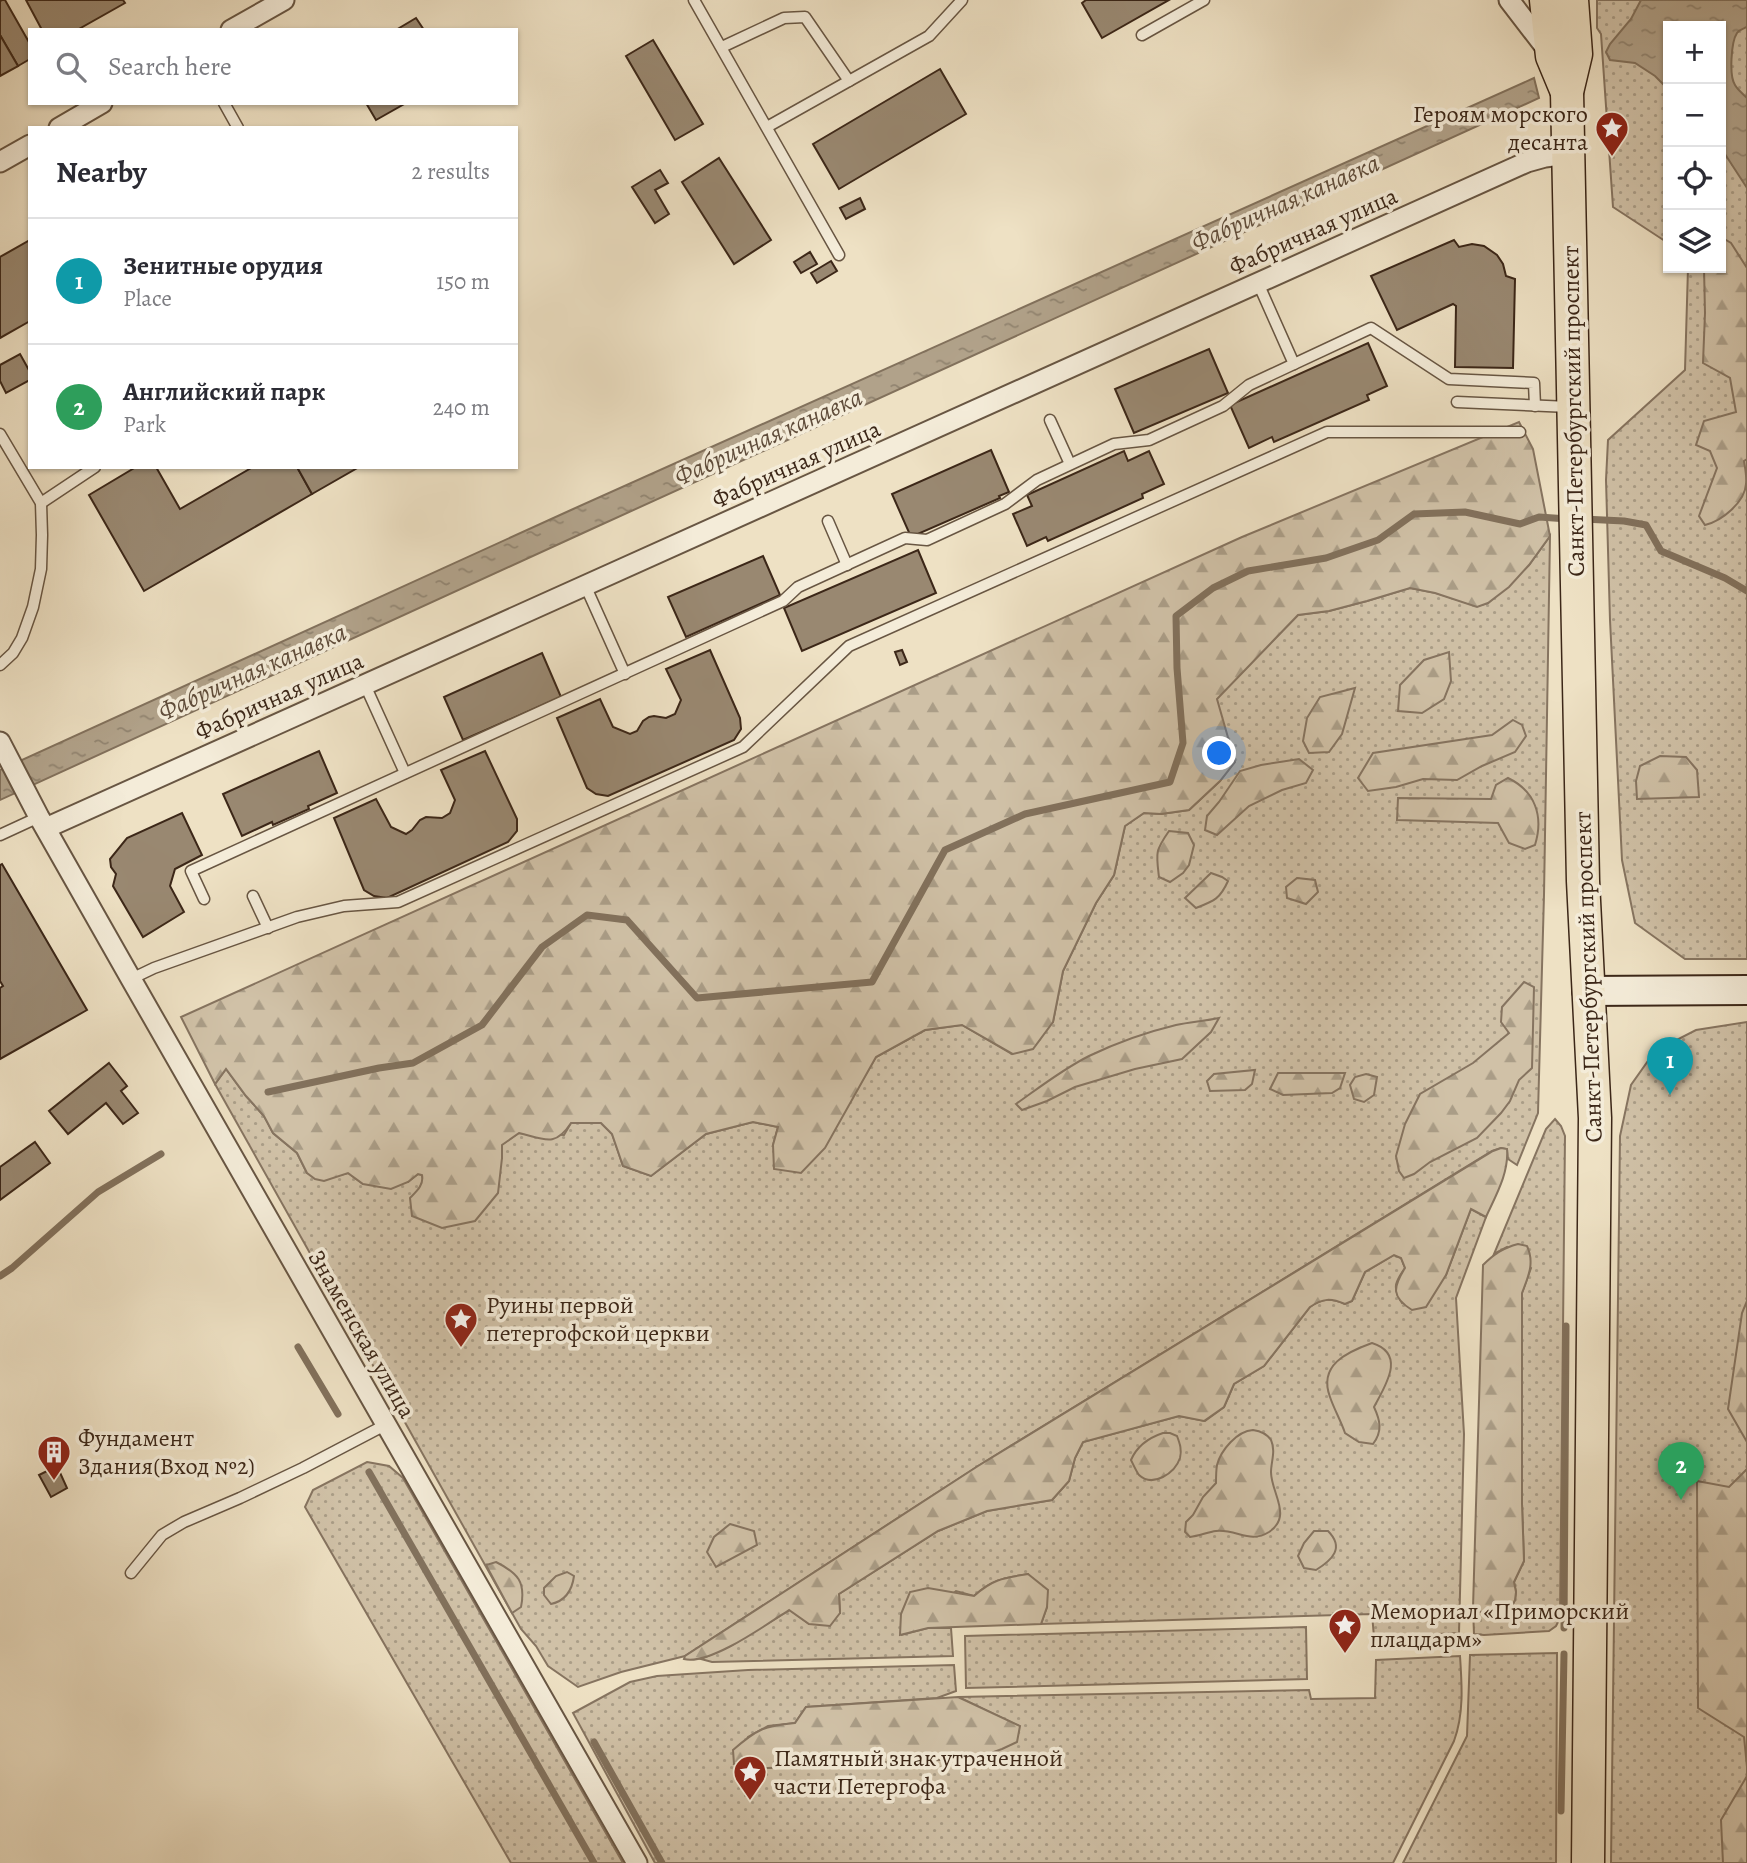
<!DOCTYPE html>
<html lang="en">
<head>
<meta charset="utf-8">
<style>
	:root { --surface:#fff; --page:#f7f7f7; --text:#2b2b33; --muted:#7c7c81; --line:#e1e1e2; --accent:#8f2418 }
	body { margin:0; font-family:Alegreya,serif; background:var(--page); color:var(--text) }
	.controls { position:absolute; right:21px; top:21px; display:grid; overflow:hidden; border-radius:0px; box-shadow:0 2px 5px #0004 }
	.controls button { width:63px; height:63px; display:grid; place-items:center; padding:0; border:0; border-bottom:2px solid var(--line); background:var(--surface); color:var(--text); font:35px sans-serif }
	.you { position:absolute; left:1220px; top:754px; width:24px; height:24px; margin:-18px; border:5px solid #fff; border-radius:50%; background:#1a73e8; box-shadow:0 0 0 10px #1a73e833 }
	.badge { display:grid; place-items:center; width:46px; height:46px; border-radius:50%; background:var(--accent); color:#fff; font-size:23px; font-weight:700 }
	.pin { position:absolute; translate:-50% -58px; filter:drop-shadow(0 2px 4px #0008) }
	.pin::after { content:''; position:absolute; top:37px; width:24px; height:21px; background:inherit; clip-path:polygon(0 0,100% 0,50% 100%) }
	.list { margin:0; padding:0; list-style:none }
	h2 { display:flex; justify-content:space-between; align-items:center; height:91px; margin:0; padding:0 28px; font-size:30px }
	h2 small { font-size:23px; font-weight:400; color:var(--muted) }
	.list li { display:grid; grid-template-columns:46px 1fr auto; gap:21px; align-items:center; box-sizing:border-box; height:126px; padding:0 28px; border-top:2px solid var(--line) }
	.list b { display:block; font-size:26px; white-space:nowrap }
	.list p { margin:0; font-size:23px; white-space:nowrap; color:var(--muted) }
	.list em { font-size:23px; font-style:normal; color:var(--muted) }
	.icon { flex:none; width:38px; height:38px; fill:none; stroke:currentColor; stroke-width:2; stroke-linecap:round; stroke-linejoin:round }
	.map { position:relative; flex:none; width:1747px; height:1863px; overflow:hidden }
	.search { position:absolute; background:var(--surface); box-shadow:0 2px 5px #0004; left:28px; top:28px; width:490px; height:77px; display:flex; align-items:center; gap:18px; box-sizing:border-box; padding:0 24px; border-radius:0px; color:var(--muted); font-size:26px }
	.panel { position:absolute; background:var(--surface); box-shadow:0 2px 5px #0004; left:28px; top:126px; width:490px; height:343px; border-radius:0px }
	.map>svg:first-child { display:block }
	.green { fill:url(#green-dots); stroke:#867460; stroke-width:2 }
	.forest { fill:url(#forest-firs); stroke:#867460; stroke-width:2 }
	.water { fill:url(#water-ripples); stroke:#82715c; stroke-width:2 }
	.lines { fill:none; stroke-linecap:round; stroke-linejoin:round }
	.stream { stroke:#82715c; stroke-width:7 }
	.building { fill:#998871; stroke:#3c2718; stroke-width:2 }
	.lane-casing { stroke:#685643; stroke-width:13 }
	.street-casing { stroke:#685643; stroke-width:23 }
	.secondary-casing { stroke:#3c2718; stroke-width:32 }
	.primary-casing { stroke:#3c2718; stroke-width:35 }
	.lane { stroke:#f4ecd9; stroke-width:10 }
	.street { stroke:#f4ecd9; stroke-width:19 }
	.secondary { stroke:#f4ecd9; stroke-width:28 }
	.primary { stroke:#eee1c4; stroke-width:32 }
	.labels { text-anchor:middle; stroke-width:7; stroke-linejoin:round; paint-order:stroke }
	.poi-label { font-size:24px; fill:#3c2718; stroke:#f4ecd9; text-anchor:start }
	.street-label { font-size:24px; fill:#3c2718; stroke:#f4ecd9 }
	.water-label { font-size:26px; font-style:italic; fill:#5f4c3a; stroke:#f4ecd9 }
</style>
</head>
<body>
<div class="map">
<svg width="1747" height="1863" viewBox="0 0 1747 1863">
	<defs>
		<pattern id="green-dots" width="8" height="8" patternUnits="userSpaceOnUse" patternTransform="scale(1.75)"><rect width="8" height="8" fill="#d0c1a7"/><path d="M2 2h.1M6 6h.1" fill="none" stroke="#aa9d87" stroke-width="1.8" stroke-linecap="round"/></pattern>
		<pattern id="forest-firs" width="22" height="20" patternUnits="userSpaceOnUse" patternTransform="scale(1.75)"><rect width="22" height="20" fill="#d0c1a7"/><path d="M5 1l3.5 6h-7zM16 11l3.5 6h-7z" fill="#aa9d87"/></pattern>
		<pattern id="water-ripples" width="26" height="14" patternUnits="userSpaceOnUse" patternTransform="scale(1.75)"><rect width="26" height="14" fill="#b1a28a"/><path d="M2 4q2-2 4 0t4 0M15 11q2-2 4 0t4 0" fill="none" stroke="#918470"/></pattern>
	</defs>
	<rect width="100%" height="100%" fill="#eee1c4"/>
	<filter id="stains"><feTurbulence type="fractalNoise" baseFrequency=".00286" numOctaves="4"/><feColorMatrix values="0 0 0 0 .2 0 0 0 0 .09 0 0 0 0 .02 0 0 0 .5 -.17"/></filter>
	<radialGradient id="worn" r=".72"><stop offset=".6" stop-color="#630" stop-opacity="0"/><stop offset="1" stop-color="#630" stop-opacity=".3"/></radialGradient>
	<g class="green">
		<path d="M1597,0H1747V959H1685L1635,923L1622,860L1610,620L1606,480L1608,440L1685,370L1688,268H1721V26H1668V243L1613,207L1601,34L1597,28Z"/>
		<path d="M1550,536L1544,895L1538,1113L1517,1165L1508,1159L1507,1149L1501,1148L1492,1151L978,1466L685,1656L621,1672L578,1687L548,1666L536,1646L521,1629L512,1613L215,1084L226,1069L246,1096L264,1116L273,1133L297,1153L307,1173L336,1176L348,1173L363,1184L408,1182L418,1174L422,1175L423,1180L419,1190L502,1158L501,1145L519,1133L564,1135L571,1123H601L612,1134L623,1166L651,1176L706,1134L753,1122L778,1127L773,1145L850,1101L876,1057L925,1030L962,1025L1012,1054L1053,1022L1063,971L1096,903L1114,875L1125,826L1144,813L1161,814L1189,810L1220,781L1234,762L1216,699L1298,615L1329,611L1367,601L1410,588L1436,593L1477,606L1488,603L1529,565Z"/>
		<path d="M1747,1022V1863H1611L1620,1136L1631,1085L1655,1051L1696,1030Z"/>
		<path d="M1555,1119L1561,1126L1565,1136L1560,1618L1556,1626L1549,1631L1484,1635L1474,1634L1473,1608L1490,1616L1510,1610L1515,1600L1516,1592L1514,1582L1524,1561L1522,1504V1293L1531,1268L1507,1247L1494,1254L1546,1129Z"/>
		<path d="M1471,1209L1486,1217L1456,1298L1464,1434L1459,1633L1374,1637L1372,1614L1041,1624L1047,1607L1028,1574C1005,1578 992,1579 974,1596L956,1591L901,1635L928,1628H951L953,1656L712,1662L701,1659L732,1645L790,1610L809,1624L840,1613L839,1594L938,1531L987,1511L1052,1500L1069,1481L1075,1458L1083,1442L1179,1416L1205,1421L1224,1407L1234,1384L1264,1366L1310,1307C1323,1298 1331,1298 1345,1304L1352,1301L1365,1272L1394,1255L1401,1258L1405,1268C1395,1282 1392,1288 1402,1303L1446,1275Z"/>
		<path d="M367,1462L389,1466L403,1478L623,1863H511L305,1507L313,1490Z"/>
		<path d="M1306,1627L1307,1679L966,1688L965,1636Z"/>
		<path d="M1557,1653L1556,1863H1403L1467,1736L1470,1655Z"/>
		<path d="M1460,1656C1462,1685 1464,1714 1454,1741L1393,1863H655L573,1713L630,1682L657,1676L748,1670L954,1665L956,1691L937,1698L806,1707L795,1723L768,1726L748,1737L734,1764L749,1769L977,1758L1019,1726L958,1697L1309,1690L1311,1699L1375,1698L1376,1660Z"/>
	</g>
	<g class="forest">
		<path d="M1721,237L1731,243L1747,268V459L1744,461C1745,468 1747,477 1746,484C1745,502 1722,521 1705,525L1699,516L1717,468L1710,451L1696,445L1704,421L1736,412L1730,378L1703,363L1705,313L1704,268H1721Z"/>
		<path d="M1519,422L1533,449L1550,536L1529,565L1509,587L1488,603L1477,607L1435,593L1410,588L1367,601L1329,611L1298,615L1217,699L1235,762L1220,781L1189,810L1161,814L1144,813L1125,826L1114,875L1096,903L1063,971L1053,1022L1033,1049L1013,1054L962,1025L925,1030L876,1057L825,1148L801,1173L774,1169L773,1145L778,1127L753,1122L706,1134L651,1176L623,1166L612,1134L601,1123H571C555,1148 544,1139 519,1133L502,1145V1158L498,1193L475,1221L442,1228L412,1216L410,1198C417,1191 424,1185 422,1175L418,1174L408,1182L391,1189L363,1184L348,1173L324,1181L315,1179L307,1173L297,1153L273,1133L264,1116L246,1096L226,1069L215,1084L181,1017L1242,537Z"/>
		<path d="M1449,652L1451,681L1444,699L1422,713L1398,711L1400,685L1424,660Z"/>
		<path d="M1355,688L1342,734L1329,752L1309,753L1303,741L1307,718L1320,697Z"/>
		<path d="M1513,720L1522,725L1526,736L1515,752L1482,766L1457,780L1423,779L1396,787L1368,791L1358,778L1373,753L1492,735Z"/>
		<path d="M1660,756L1686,757L1697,770L1699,797L1637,799L1636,781L1640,766Z"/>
		<path d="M1299,759L1313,770L1306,783L1282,790L1249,806L1217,835L1205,830L1207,816L1219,802L1240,771L1261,765Z"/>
		<path d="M1508,778C1535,791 1544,816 1535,845L1525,849L1509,843L1498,823L1397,820L1398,798L1491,799L1496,785Z"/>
		<path d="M1169,831L1188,833L1194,845L1189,865L1183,873L1170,882L1159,877C1156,853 1155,851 1169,831Z"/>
		<path d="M1211,873L1222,877L1228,881C1220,899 1214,901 1196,908L1185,898Z"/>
		<path d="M1297,878L1315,880L1318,892L1306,904L1287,898L1286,887Z"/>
		<path d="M1524,982L1534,987L1532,1068L1519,1080L1510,1101L1501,1113L1477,1138L1430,1162L1414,1174L1404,1178L1399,1171L1396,1156L1405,1124L1420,1094L1473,1063L1509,1033L1501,1022L1502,1007Z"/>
		<path d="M1219,1018L1211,1032L1182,1059L1135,1069L1075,1087L1047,1101L1022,1110L1016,1104C1040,1087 1063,1069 1089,1056C1116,1043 1147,1032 1176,1025C1190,1022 1205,1021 1219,1018Z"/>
		<path d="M1255,1070L1252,1084L1245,1090L1210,1091L1207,1081L1214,1074Z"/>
		<path d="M1278,1073H1345L1340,1088L1332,1093L1283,1095L1270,1089Z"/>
		<path d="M1366,1074L1377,1077L1374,1095L1364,1102L1354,1099L1350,1085L1355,1077Z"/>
		<path d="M1501,1148L1507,1149C1509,1173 1496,1195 1486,1217L1471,1209L1446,1275L1426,1307L1412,1310C1391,1297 1393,1287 1405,1268L1401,1258L1394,1255L1365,1272L1352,1301L1345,1304C1331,1298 1323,1298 1310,1307L1264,1366L1234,1384L1224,1407L1204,1421L1179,1416L1083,1442L1075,1458L1069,1481L1052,1500L987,1511L938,1531L839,1594L840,1613L830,1626L809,1624L789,1610C767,1624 709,1666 684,1659L685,1656L978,1466L1493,1151Z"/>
		<path d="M1518,1244L1527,1246C1535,1263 1528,1277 1522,1293V1504L1524,1561L1514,1582L1516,1592L1515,1600L1510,1610L1502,1615L1490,1616L1473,1608L1483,1265C1494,1254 1503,1248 1518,1244Z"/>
		<path d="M1747,1301V1442L1728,1409L1742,1313Z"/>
		<path d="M1372,1343C1407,1354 1385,1386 1374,1407C1380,1420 1383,1431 1373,1444L1359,1442L1345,1433C1341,1421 1334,1409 1330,1397C1318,1365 1347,1352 1372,1343Z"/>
		<path d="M1253,1430C1260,1431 1267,1434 1271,1440C1276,1451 1271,1462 1271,1472C1271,1493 1293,1516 1269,1532C1250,1544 1237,1529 1216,1531C1208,1532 1199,1536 1190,1537L1185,1532L1186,1522L1193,1515L1203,1497L1216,1483C1216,1477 1216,1471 1217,1465C1221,1450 1237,1431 1253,1430Z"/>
		<path d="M1163,1433H1170L1177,1436C1180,1444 1182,1450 1180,1458C1175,1473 1153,1488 1139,1475C1136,1471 1133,1464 1131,1460C1137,1446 1148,1438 1163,1433Z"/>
		<path d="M1747,1469V1767L1744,1737L1698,1708L1697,1481L1729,1487Z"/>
		<path d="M730,1524L754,1531L757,1545L716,1567L707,1552L714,1537Z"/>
		<path d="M1314,1531H1328C1345,1548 1332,1560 1316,1570L1304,1568L1298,1556L1304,1543Z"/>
		<path d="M496,1562C518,1573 526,1582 521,1607L512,1613L486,1565Z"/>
		<path d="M567,1572L574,1576C572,1591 565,1601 551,1604L544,1595V1588L556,1576Z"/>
		<path d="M1028,1574L1048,1590L1047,1607L1041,1624L928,1628L900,1635L901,1614L910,1592L928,1588L974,1596C993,1579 1003,1578 1028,1574Z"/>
		<path d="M958,1697L1020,1726L1017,1742L1002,1749L977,1758L749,1769L734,1764L733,1750C757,1729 764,1726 795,1723L806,1707Z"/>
		<path d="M1747,1776V1863H1723L1721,1820Z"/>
	</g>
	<g class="water">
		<path d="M1641,0H1747V27C1743,29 1740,29 1737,33C1731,42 1729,76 1735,85C1737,89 1743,94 1747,98V188L1721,148V26H1668V89L1655,76L1635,63L1610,60L1606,52L1610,44L1631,19Z"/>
		<path d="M1534,78L1539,98L583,533L0,800V770L571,510Z"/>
	</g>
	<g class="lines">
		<g class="stream">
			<path d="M1583,519L1624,521L1646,525L1661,551L1725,578L1747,591"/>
			<path d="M268,1092L379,1068L413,1063L482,1025L542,947L587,915L627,920L697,998L872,982L945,850L1025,814L1170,782L1183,743L1177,668L1176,616L1213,588L1248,571L1326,558L1378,540L1414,514L1465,512L1520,524L1539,517L1568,519"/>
			<path d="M0,1276L12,1268L98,1192L161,1154"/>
			<path d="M298,1347L338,1414"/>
			<path d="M369,1472L594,1863"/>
			<path d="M1564,1628L1566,1326"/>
			<path d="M594,1742L662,1863"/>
			<path d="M1561,1811L1564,1654"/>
		</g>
	</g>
	<g class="building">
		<path d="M2,0H5L30,44V59L18,66L0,35V1Z"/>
		<path d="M26,0H123L125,3L77,30H42Z"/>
		<path d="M1086,0H1169L1102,38L1082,3Z"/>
		<path d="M416,18L424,30H396Z"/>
		<path d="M0,35L18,66L0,76Z"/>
		<path d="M653,40L703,124L675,140L626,56Z"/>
		<path d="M940,69L966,114L839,189L813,144Z"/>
		<path d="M366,103H406L376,120Z"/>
		<path d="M719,158L771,240L734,264L682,182Z"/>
		<path d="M660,170L668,183L655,190L669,214L655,223L632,187Z"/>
		<path d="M860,198L865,209L846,219L840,208Z"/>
		<path d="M30,240V321L0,338V257Z"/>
		<path d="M1454,240L1459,247L1472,244L1484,246L1497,255L1503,264L1506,276L1515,279L1513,368L1455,367L1456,306L1453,304L1397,330L1371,276Z"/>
		<path d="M810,252L817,264L801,273L794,262Z"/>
		<path d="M831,261L837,271L817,283L811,273Z"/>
		<path d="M1368,343L1387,386L1367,395L1369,400L1274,442L1272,437L1249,448L1230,405Z"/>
		<path d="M1209,349L1228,393L1134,433L1115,389Z"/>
		<path d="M20,354L30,372V380L6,393L0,381V365Z"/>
		<path d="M991,450L1009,492L999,496L1000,498L911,537L892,494Z"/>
		<path d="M1124,451L1128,461L1149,451L1164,484L1142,494L1143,498L1048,541L1046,537L1027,546L1013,514L1032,506L1027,495Z"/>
		<path d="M136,467H156L180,509L253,467H297L312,494L144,591L89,495Z"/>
		<path d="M297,467H359L312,494Z"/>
		<path d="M918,550L936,593L802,651L784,608Z"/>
		<path d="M763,556L780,595L686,637L668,597Z"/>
		<path d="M710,650L740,718L741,729L734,740L608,796L596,794L587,788L557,718L600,699L613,727L630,734L637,731L643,721L649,717L654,716L666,718L675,714L681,700L666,669Z"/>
		<path d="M902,650L907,662L900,665L895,652Z"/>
		<path d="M542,653L561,697L463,740L444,697Z"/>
		<path d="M319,751L337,793L308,806L309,809L273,825L272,822L242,836L223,794Z"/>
		<path d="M485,751L517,819V831L508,842L387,898L374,896L364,890L334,818L376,799L391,827L406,834L412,830L420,820L426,817L442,818L450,813L455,800L441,770Z"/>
		<path d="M182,813L202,855L175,869L170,886L184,912L143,937L113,886L116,874L111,867L110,859L127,838Z"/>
		<path d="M2,864L87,1010L0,1059V988L3,986L0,981V865Z"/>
		<path d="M109,1063L127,1086L121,1091L138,1113L123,1124L106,1103L68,1134L49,1111Z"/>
		<path d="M35,1142L50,1163L0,1200V1167Z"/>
		<path d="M57,1466L67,1488L51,1497L39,1475Z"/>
	</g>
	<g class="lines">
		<defs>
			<g id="lane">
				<path d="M694,0L839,255"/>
				<path d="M1142,35L1204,0"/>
				<path d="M722,47L784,18L805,17L849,81"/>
				<path d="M224,103L238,128"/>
				<path d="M767,127L929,36L962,0"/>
				<path d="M1258,283L1294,364"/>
				<path d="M1457,402L1569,407"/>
				<path d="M1050,420L1070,464"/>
				<path d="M0,434L41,503L42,535L41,569L33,607L22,638L13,653L0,665"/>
				<path d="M41,503L95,467"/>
				<path d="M828,521L847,565"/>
				<path d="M585,585L625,674"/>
				<path d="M365,685L405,773"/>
				<path d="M0,835L39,817"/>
				<path d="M253,896L268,928"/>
				<path d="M204,899L191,871L783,601L798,587L905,538L927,540L1005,504L1037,480L1114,444L1149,440L1223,406L1249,385L1371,328L1449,379L1534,383L1535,406"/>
				<path d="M131,979L154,968L297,917L344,906L398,902L743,747L849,646L1327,432H1520"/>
				<path d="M131,1573L162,1535L184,1522L240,1498L303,1468L387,1424"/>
			</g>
			<g id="street">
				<path d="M1509,0L1549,52"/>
				<path d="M231,30L284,0"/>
				<path d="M59,128L102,103"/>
				<path d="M0,162L30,145"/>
				<path d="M0,742L39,817L131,979L637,1863"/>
				<path d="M46,828L1527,162L1545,157L1568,154"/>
			</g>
			<path id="secondary" d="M1587,991L1747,990"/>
			<g id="primary">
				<path d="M1546,0L1552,56L1567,92"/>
				<path d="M1572,0L1576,54L1567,92L1583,881L1595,1118L1588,1863"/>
			</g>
		</defs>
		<use href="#lane" class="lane-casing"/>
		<use href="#street" class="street-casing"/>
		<use href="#secondary" class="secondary-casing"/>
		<use href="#primary" class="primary-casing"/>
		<use href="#lane" class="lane"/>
		<use href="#street" class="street"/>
		<use href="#secondary" class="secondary"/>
		<use href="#primary" class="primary"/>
	</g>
	<defs>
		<symbol id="sight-pin" viewBox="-11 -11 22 30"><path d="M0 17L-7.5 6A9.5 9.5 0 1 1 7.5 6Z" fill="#8f2418" stroke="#f4ecd9"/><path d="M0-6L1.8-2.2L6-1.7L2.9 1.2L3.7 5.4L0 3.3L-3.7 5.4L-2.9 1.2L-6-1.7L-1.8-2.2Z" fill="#fff"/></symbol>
		<symbol id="building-pin" viewBox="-11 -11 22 30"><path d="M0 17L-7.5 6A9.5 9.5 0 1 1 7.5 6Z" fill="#8f2418" stroke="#f4ecd9"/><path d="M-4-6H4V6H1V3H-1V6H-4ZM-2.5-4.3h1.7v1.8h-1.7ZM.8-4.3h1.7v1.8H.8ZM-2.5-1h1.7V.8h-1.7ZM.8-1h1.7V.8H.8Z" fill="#fff"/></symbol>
	</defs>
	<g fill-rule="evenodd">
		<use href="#sight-pin" x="1593" y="109" width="38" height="52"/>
		<use href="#sight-pin" x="442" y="1300" width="38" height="52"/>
		<use href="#building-pin" x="35" y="1433" width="38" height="52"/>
		<use href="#sight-pin" x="1326" y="1606" width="38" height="52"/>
		<use href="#sight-pin" x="731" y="1753" width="38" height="52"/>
	</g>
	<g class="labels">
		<g class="poi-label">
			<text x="1588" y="122" text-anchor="end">Героям морского<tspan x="1588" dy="28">десанта</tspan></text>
			<text x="486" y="1313">Руины первой<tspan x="486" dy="28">петергофской церкви</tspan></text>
			<text x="78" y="1446">Фундамент<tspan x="78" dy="28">Здания(Вход №2)</tspan></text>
			<text x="1370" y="1619">Мемориал «Приморский<tspan x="1370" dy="28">плацдарм»</tspan></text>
			<text x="774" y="1766">Памятный знак утраченной<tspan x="774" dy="28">части Петергофа</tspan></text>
		</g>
		<g class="street-label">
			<text transform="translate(1313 231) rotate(-24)" y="8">Фабричная улица</text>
			<text transform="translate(1573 411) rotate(-91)" y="8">Санкт-Петербургский проспект</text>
			<text transform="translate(796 464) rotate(-24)" y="8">Фабричная улица</text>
			<text transform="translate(279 696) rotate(-24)" y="8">Фабричная улица</text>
			<text transform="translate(1588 977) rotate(-92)" y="8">Санкт-Петербургский проспект</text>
			<text transform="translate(362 1334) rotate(60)" y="8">Знаменская улица</text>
		</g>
		<g class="water-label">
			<text transform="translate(1285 202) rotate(-24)" y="9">Фабричная канавка</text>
			<text transform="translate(768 436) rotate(-24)" y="9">Фабричная канавка</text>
			<text transform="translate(252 671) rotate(-24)" y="9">Фабричная канавка</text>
		</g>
	</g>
	<rect width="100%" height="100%" filter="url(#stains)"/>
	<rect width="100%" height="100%" fill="url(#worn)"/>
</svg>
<div class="controls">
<button>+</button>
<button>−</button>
<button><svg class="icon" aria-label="locate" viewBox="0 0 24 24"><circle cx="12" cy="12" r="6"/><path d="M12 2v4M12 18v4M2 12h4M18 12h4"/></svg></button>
<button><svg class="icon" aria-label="layers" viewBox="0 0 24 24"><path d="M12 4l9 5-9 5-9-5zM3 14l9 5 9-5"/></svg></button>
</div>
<div class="you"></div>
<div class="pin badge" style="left:1670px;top:1095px;background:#0f9aa8">1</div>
<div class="pin badge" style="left:1681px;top:1500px;background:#2e9e5b">2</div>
<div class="search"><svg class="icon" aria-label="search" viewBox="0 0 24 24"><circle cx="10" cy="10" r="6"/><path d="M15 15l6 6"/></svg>Search here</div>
<section class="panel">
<h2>Nearby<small>2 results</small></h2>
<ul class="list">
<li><span class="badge" style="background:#0f9aa8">1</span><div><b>Зенитные орудия</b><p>Place</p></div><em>150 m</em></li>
<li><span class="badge" style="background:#2e9e5b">2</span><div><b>Английский парк</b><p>Park</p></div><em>240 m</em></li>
</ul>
</section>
</div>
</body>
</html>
